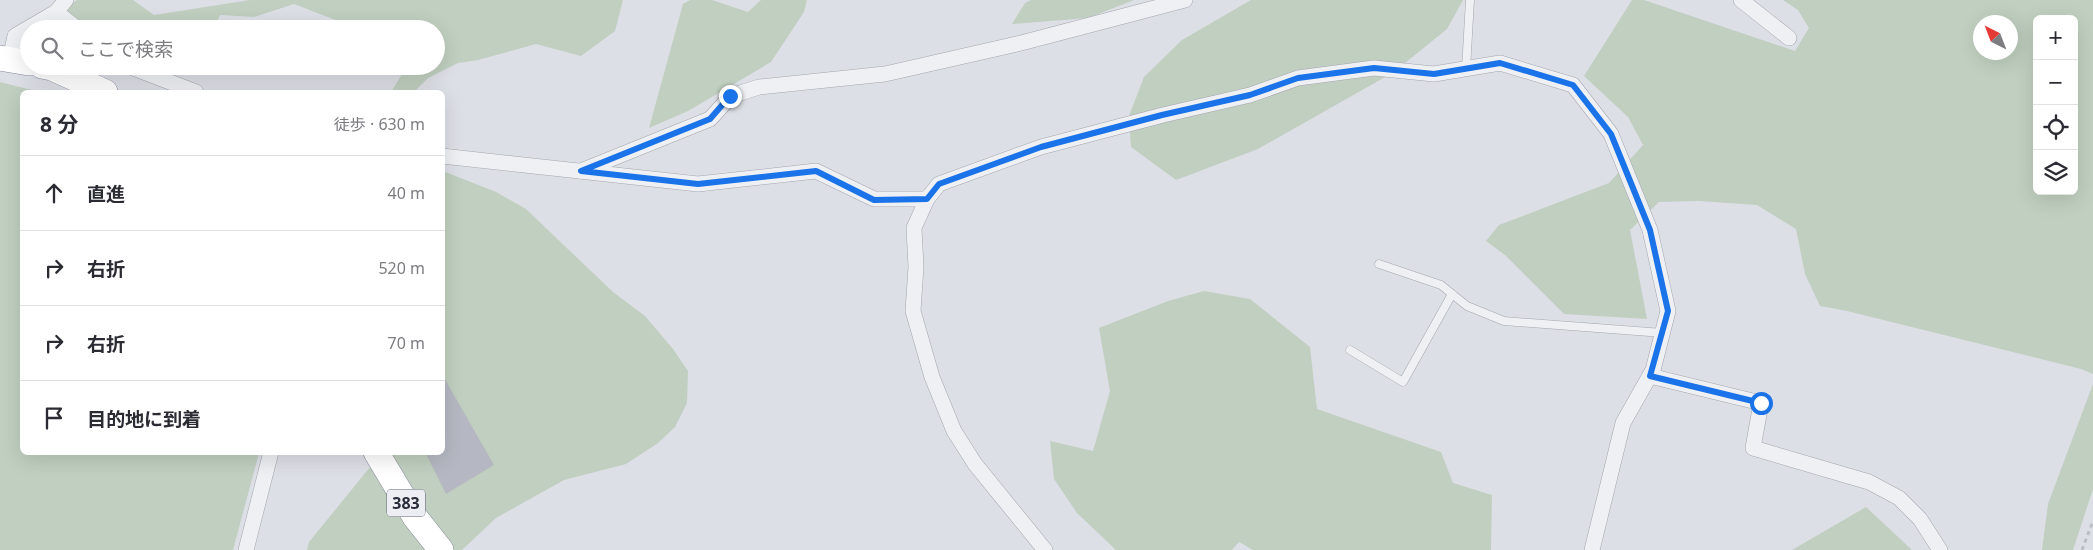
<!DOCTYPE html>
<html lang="ja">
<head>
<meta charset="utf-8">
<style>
	:root { --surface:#fff; --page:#f2f2f3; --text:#2b2b33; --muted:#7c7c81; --line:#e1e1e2 }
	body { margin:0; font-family:"Noto Sans","Noto Sans JP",sans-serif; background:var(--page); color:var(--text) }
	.controls { position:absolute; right:15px; top:15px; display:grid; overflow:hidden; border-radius:8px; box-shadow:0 5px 20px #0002 }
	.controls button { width:45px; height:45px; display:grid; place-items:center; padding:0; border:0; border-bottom:1px solid var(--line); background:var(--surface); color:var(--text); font:25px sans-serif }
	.compass { position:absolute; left:1973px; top:15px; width:45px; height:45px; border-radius:50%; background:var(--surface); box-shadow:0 5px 20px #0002; rotate:318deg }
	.stop { position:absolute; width:15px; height:15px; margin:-11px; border:4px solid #1a73e8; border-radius:50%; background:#fff }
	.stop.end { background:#1a73e8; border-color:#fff; box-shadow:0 1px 5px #0008 }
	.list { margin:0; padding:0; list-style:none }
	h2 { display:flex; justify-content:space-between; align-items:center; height:65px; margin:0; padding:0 20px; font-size:21px }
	h2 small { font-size:16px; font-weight:400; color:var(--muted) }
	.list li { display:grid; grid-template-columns:32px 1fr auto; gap:15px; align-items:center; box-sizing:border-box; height:75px; padding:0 20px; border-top:1px solid var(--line) }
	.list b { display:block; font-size:19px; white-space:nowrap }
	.list em { font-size:16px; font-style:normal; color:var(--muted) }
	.icon { flex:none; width:28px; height:28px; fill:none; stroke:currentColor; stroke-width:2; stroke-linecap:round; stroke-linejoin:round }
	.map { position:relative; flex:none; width:2093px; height:550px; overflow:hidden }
	.search { position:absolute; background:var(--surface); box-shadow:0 5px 20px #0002; left:20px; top:20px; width:425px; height:55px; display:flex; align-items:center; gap:12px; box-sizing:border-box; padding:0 18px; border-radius:28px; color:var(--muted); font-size:19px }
	.panel { position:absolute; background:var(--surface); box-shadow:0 5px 20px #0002; left:20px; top:90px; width:425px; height:365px; border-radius:8px }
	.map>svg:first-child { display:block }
	.green { fill:#c0cfbf; fill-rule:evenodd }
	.building { fill:#b5b8c2 }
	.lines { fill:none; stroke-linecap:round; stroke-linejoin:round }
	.service-casing { stroke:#a3a6af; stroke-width:9 }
	.minor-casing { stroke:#a3a6af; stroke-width:16 }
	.trunk-casing { stroke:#868b9b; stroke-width:26 }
	.path { stroke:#bbbdc4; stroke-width:3; stroke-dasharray:4 4; stroke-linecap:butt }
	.service { stroke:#eff0f4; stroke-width:8 }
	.minor { stroke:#eff0f4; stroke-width:15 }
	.trunk { stroke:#fff; stroke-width:25 }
	.route { stroke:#1a73e8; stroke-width:6 }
	.labels { text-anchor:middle; stroke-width:4; stroke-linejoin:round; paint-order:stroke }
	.shield { fill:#eceef3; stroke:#636672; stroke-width:1 }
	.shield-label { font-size:16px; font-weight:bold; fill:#282c3b }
</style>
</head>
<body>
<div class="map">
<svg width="2093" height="550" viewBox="0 0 2093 550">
	<rect width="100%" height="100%" fill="#dddfe6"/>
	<g class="green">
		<path d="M77,0H133L154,15L250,0H623L615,31L581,56L536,44L478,60L458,63L428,78L414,92H391L407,66H436V29H359L294,4L254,17L220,15L214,29H51L60,13Z"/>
		<path d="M690,0H712L748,12L761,0H807L804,12L771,62L688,111L649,128L683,4Z"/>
		<path d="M1031,0H1134L1088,18L1012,24L1025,3Z"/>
		<path d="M1251,0H1463L1447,29L1394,72L1258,149L1176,180L1131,147L1129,116L1144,77L1182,40Z"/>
		<path d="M1632,0H1644L1795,51L1809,28L1798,10L1783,0H2093V374L2081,369L1847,311L1820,306L1805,274L1796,229L1757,205L1699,201L1659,202L1630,230L1647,319L1564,314L1505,255L1486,241L1499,225L1609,183L1643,145L1628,117L1584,76ZM2037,19H2074V191H2037ZM1980,22H2010V52H1980Z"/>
		<path d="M137,66H184L168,77Z"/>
		<path d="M0,82L40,92H22V452L259,453L233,550H0Z"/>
		<path d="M443,171L496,192L526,209L613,292L645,316L673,349L688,371L687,403L675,427L658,443L626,464L564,480L496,518L462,550H307L309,542L375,461L380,453L442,452Z"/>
		<path d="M1204,291L1250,299L1310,347L1317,409L1441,452L1453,483L1492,495L1491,550H1253L1239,542L1232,550H1116L1077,513L1054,479L1050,441L1093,451L1110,391L1099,328L1168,301Z"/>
		<path d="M2093,384V489L2073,550H2042L2048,504Z"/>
		<path d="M1866,507L1912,550H1792Z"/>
	</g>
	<path class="building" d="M442,374L494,465L446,494L425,452H442Z"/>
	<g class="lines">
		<defs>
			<g id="service">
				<path d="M1466,69L1470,0"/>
				<path d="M1379,264L1441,285L1467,306L1504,321L1663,333"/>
				<path d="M1350,350L1403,382L1452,294"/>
			</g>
			<g id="minor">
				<path d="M1741,0L1789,38"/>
				<path d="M56,12L66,0"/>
				<path d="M10,59L15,36L56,12L78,29"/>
				<path d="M128,66L196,92"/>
				<path d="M442,156L698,184L816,171L874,199H927"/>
				<path d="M581,171L710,119L731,96L759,87L885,74L1021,43L1185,0"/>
				<path d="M1650,376L1761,403L1753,448L1869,482L1899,498L1920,519L1940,550"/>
				<path d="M246,550L271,452"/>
				<path d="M1045,550L975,464L954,431L932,377L913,311L916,267L914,228L927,199L939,184L1041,147L1163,115L1250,95L1298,78L1374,68L1434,74L1500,63L1573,85L1611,134L1650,230L1668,311L1653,370L1623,423L1592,550"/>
			</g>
			<g id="trunk">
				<path d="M0,58L29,63"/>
				<path d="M42,66L52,68L105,92"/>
				<path d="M376,452L415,517L441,550"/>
			</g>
		</defs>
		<use href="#service" class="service-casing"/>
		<use href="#minor" class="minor-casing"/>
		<use href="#trunk" class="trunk-casing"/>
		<path class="path" d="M2082,550L2093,521"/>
		<use href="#service" class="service"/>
		<use href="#minor" class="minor"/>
		<use href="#trunk" class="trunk"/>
	</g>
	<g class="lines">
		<path class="route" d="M730,96L710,119L581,171L698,184L816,171L874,200L927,199L939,184L1041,147L1162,115L1250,95L1298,78L1374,68L1434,74L1500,63L1573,85L1611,134L1650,230L1668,311L1650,376L1761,403"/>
	</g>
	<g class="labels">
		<rect class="shield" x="387" y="489.5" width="38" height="27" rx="4"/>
		<g class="shield-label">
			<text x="406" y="509">383</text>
		</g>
	</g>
</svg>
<div class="controls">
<button>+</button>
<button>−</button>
<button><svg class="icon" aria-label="locate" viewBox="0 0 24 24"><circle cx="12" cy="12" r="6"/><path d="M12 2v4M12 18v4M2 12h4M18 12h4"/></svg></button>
<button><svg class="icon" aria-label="layers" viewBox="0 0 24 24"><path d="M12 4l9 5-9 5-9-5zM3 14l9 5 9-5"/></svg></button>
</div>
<svg class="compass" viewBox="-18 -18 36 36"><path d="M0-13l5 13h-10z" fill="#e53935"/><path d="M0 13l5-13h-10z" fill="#7c7c81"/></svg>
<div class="stop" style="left:1761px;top:403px"></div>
<div class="stop end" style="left:730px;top:96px"></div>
<div class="search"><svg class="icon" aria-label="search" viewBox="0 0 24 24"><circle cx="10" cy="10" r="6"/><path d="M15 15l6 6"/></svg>ここで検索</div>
<section class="panel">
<h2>8 分<small>徒歩 · 630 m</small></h2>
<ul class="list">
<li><svg class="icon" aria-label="ahead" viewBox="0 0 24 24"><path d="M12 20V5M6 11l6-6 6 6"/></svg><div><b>直進</b></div><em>40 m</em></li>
<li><svg class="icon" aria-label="right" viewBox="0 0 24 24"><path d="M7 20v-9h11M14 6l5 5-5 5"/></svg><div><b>右折</b></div><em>520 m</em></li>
<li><svg class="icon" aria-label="right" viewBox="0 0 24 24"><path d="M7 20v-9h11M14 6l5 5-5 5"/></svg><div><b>右折</b></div><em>70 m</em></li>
<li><svg class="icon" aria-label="arrive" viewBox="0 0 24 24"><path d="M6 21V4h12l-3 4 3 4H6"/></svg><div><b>目的地に到着</b></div></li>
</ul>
</section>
</div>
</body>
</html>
